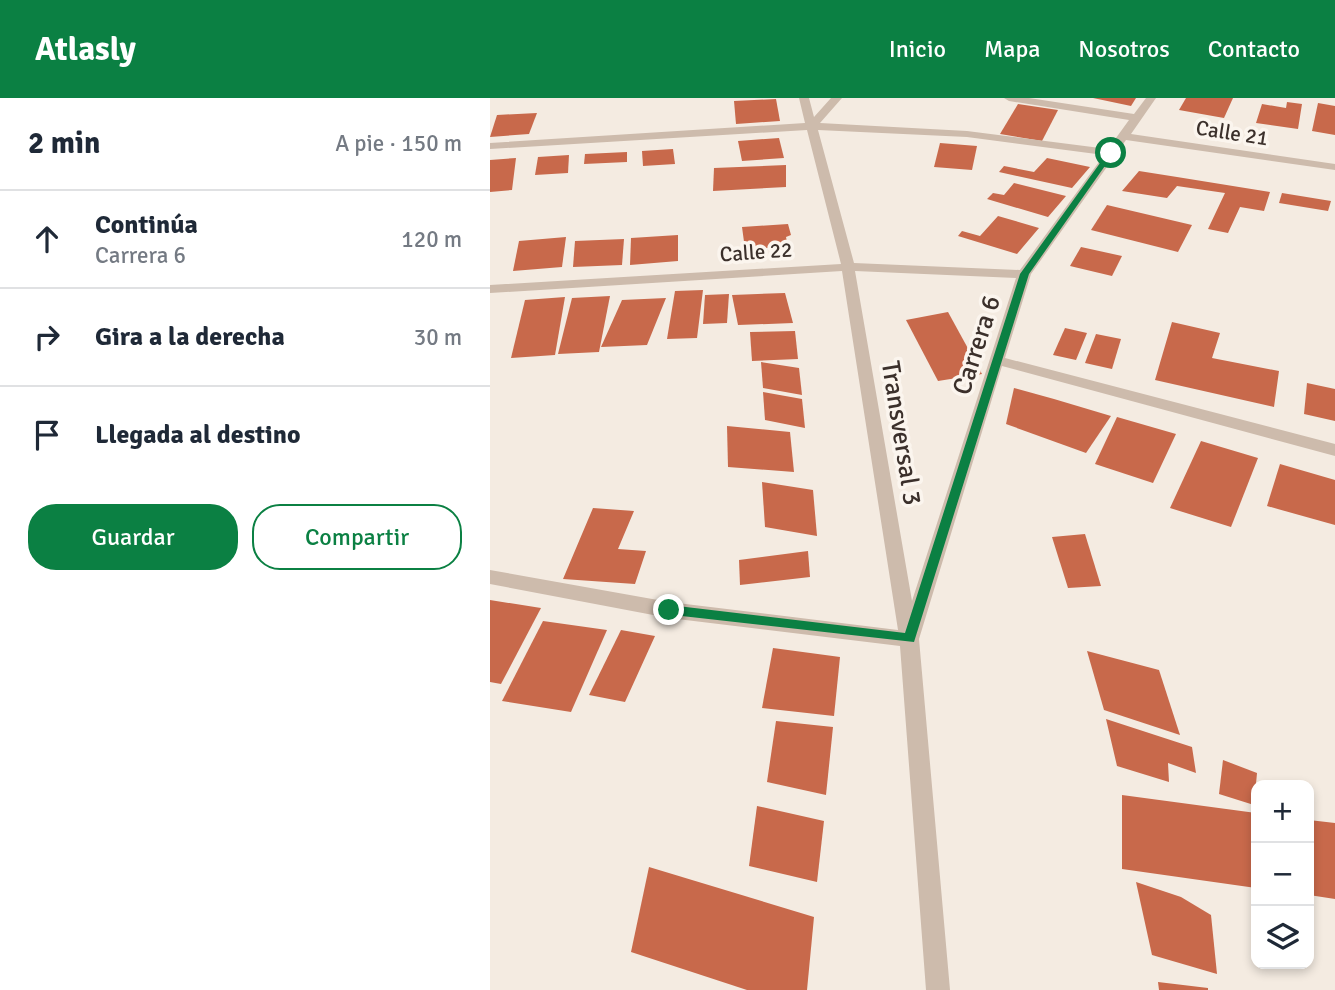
<!DOCTYPE html>
<html lang="es">
<head>
<meta charset="utf-8">
<style>
	:root { --surface:#fff; --page:#f6f6f7; --text:#1f2937; --muted:#747a83; --line:#e0e1e3; --accent:#0b8043 }
	body { margin:0; font-family:Signika,sans-serif; background:var(--page); color:var(--text) }
	.controls { position:absolute; right:21px; bottom:21px; display:grid; overflow:hidden; border-radius:14px; box-shadow:0 4px 10px #0003 }
	.controls button { width:63px; height:63px; display:grid; place-items:center; padding:0; border:0; border-bottom:2px solid var(--line); background:var(--surface); color:var(--text); font:35px sans-serif }
	.stop { position:absolute; width:21px; height:21px; margin:-16px; border:5px solid #0b8043; border-radius:50%; background:#fff }
	.stop.end { background:#0b8043; border-color:#fff; box-shadow:0 2px 7px #0008 }
	.list { margin:0; padding:0; list-style:none }
	h2 { display:flex; justify-content:space-between; align-items:center; height:91px; margin:0; padding:0 28px; font-size:30px }
	h2 small { font-size:23px; font-weight:400; color:var(--muted) }
	.list li { display:grid; grid-template-columns:46px 1fr auto; gap:21px; align-items:center; box-sizing:border-box; height:98px; padding:0 28px; border-top:2px solid var(--line) }
	.list b { display:block; font-size:26px; white-space:nowrap }
	.list p { margin:0; font-size:23px; white-space:nowrap; color:var(--muted) }
	.list em { font-size:23px; font-style:normal; color:var(--muted) }
	.actions { display:flex; gap:14px; padding:21px 28px }
	.actions a { flex:1; padding:16px 0; border:2px solid var(--accent); border-radius:28px; text-align:center; font-size:24px; color:var(--accent) }
	.actions .main { background:var(--accent); color:#fff }
	.icon { flex:none; width:38px; height:38px; fill:none; stroke:currentColor; stroke-width:2; stroke-linecap:round; stroke-linejoin:round }
	.map { position:relative; flex:none; width:845px; height:892px; overflow:hidden }
	header { display:flex; align-items:center; gap:42px; box-sizing:border-box; height:98px; padding:0 35px; background:var(--accent); color:#fff }
	header strong { font-size:33px }
	nav { display:flex; gap:38px; margin-inline-start:auto; font-size:24px }
	main { display:flex }
	aside { flex:1; background:var(--surface) }
	.map>svg:first-child { display:block }
	.building { fill:#c8694b }
	.lines { fill:none; stroke-linecap:round; stroke-linejoin:round }
	.street { fill:#cdbbac; fill-rule:evenodd }
	.route { fill:#0b8043 }
	.labels { text-anchor:middle; stroke-width:7; stroke-linejoin:round; paint-order:stroke }
	.far-street-label { font-size:21px; fill:#3b302b; stroke:#fbf5ee }
	.street-label { font-size:26px; fill:#3b302b; stroke:#fbf5ee }
</style>
</head>
<body>
<header>
<strong>Atlasly</strong>
<nav><a>Inicio</a><a>Mapa</a><a>Nosotros</a><a>Contacto</a></nav>
</header>
<main>
<aside>
<h2>2 min<small>A pie · 150 m</small></h2>
<ul class="list">
<li><svg class="icon" aria-label="ahead" viewBox="0 0 24 24"><path d="M12 20V5M6 11l6-6 6 6"/></svg><div><b>Continúa</b><p>Carrera 6</p></div><em>120 m</em></li>
<li><svg class="icon" aria-label="right" viewBox="0 0 24 24"><path d="M7 20v-9h11M14 6l5 5-5 5"/></svg><div><b>Gira a la derecha</b></div><em>30 m</em></li>
<li><svg class="icon" aria-label="arrive" viewBox="0 0 24 24"><path d="M6 21V4h12l-3 4 3 4H6"/></svg><div><b>Llegada al destino</b></div></li>
</ul>
<div class="actions"><a class="main">Guardar</a><a>Compartir</a></div>
</aside>
<div class="map">
<svg width="845" height="892" viewBox="0 0 845 892">
	<rect width="100%" height="100%" fill="#f4ebe1"/>
	<g class="building">
		<path d="M603,0H646L641,8Z"/>
		<path d="M696,0H743L734,20L689,12Z"/>
		<path d="M286,1L290,23L246,26L244,3Z"/>
		<path d="M797,4L812,6L808,31L766,25L772,6L796,10Z"/>
		<path d="M828,5L845,8V37L822,33Z"/>
		<path d="M528,6L568,12L552,43L510,36Z"/>
		<path d="M47,15L39,36L0,39L7,17Z"/>
		<path d="M289,40L294,60L252,63L248,43Z"/>
		<path d="M450,45L487,48L482,72L444,69Z"/>
		<path d="M183,51L185,66L153,68L152,53Z"/>
		<path d="M137,54V64L94,66L95,56Z"/>
		<path d="M79,57L78,75L45,77L48,59Z"/>
		<path d="M26,60L22,92L0,94V62Z"/>
		<path d="M557,60L600,69L582,90L509,74L514,68L544,74Z"/>
		<path d="M296,67V89L223,93L224,70Z"/>
		<path d="M649,73L687,79L780,94L774,113L750,109L738,135L718,131L735,95L687,88L677,100L632,93Z"/>
		<path d="M524,85L576,98L558,119L497,101L503,95L514,97Z"/>
		<path d="M792,95L841,103L838,113L789,105Z"/>
		<path d="M617,107L702,127L688,154L601,132Z"/>
		<path d="M508,118L549,130L527,156L468,138L472,133L490,138Z"/>
		<path d="M298,126L301,137L296,139L298,149L255,151L252,129Z"/>
		<path d="M188,137V163L140,167L141,140Z"/>
		<path d="M76,139L72,169L23,173L29,143Z"/>
		<path d="M134,141L132,167L83,169L85,143Z"/>
		<path d="M591,149L632,158L622,178L580,168Z"/>
		<path d="M213,192L207,240L177,241L185,193Z"/>
		<path d="M295,195L303,225L248,227L242,197Z"/>
		<path d="M239,196L237,225L213,226L215,197Z"/>
		<path d="M120,198L109,254L68,256L82,200Z"/>
		<path d="M75,199L65,257L21,260L35,202Z"/>
		<path d="M176,200L157,247L111,249L132,202Z"/>
		<path d="M458,214L492,276L448,283L416,222Z"/>
		<path d="M682,224L730,235L722,260L789,273L784,309L665,282Z"/>
		<path d="M575,230L597,235L586,262L563,257Z"/>
		<path d="M305,233L308,261L262,263L260,234Z"/>
		<path d="M606,236L631,241L622,271L595,265Z"/>
		<path d="M271,264L309,270L312,297L273,290Z"/>
		<path d="M817,285L845,291V323L814,316Z"/>
		<path d="M524,290L564,301L621,318L596,355L516,326Z"/>
		<path d="M273,294L312,301L315,330L275,322Z"/>
		<path d="M627,319L686,336L663,385L605,366Z"/>
		<path d="M237,328L300,334L304,374L238,369Z"/>
		<path d="M711,343L768,360L741,429L680,410Z"/>
		<path d="M790,366L845,382V427L777,408Z"/>
		<path d="M272,384L323,392L327,438L275,429Z"/>
		<path d="M103,410L144,413L128,451L156,453L145,486L73,481Z"/>
		<path d="M595,436L611,488L578,490L562,439Z"/>
		<path d="M318,453L320,479L250,487L249,462Z"/>
		<path d="M0,502L51,510L11,586L0,584Z"/>
		<path d="M53,523L117,532L81,614L12,603Z"/>
		<path d="M131,532L165,538L135,604L99,597Z"/>
		<path d="M283,550L350,559L344,618L272,610Z"/>
		<path d="M597,553L669,572L690,637L614,612Z"/>
		<path d="M616,621L702,649L706,675L678,665L679,684L627,668Z"/>
		<path d="M286,623L343,629L336,697L277,684Z"/>
		<path d="M733,662L767,675L764,707L729,696Z"/>
		<path d="M632,697L766,715V790L632,771Z"/>
		<path d="M267,708L334,723L327,784L259,768Z"/>
		<path d="M819,722L845,725V801L819,797Z"/>
		<path d="M159,769L324,819L317,892H257L141,854Z"/>
		<path d="M646,784L691,799L721,817L727,876L662,857Z"/>
		<path d="M668,884L718,890V892H669Z"/>
	</g>
	<g class="lines">
		<path class="street" d="M309,0H319L324,19L341,0H352L330,25L477,33L618,51L639,22L519,3L514,0H539L644,16L656,0H666L641,36L845,66V72L636,42L541,176L515,260L845,346V358L512,268L429,541L460,892H436L410,548L179,520L0,486V472L179,504L408,532L352,173L0,195V187L351,166L317,32L0,51V45L315,25ZM328,32L477,39L614,57L530,172L364,165ZM365,173L526,180L422,503Z"/>
	</g>
	<path class="route" d="M618,54L624,55L539,176L424,544L174,516L173,512L179,507L415,535L530,176Z"/>
	<g class="labels">
		<g class="far-street-label">
			<text transform="translate(742 35) rotate(9)" y="7">Calle 21</text>
			<text transform="translate(266 154) rotate(-4)" y="7">Calle 22</text>
		</g>
		<g class="street-label">
			<text transform="translate(486 247) rotate(-72)" y="9">Carrera 6</text>
			<text transform="translate(412 335) rotate(81)" y="9">Transversal 3</text>
		</g>
	</g>
</svg>
<div class="controls">
<button>+</button>
<button>−</button>
<button><svg class="icon" aria-label="layers" viewBox="0 0 24 24"><path d="M12 4l9 5-9 5-9-5zM3 14l9 5 9-5"/></svg></button>
</div>
<div class="stop" style="left:621px;top:55px"></div>
<div class="stop end" style="left:179px;top:512px"></div>
</div>
</main>
</body>
</html>
